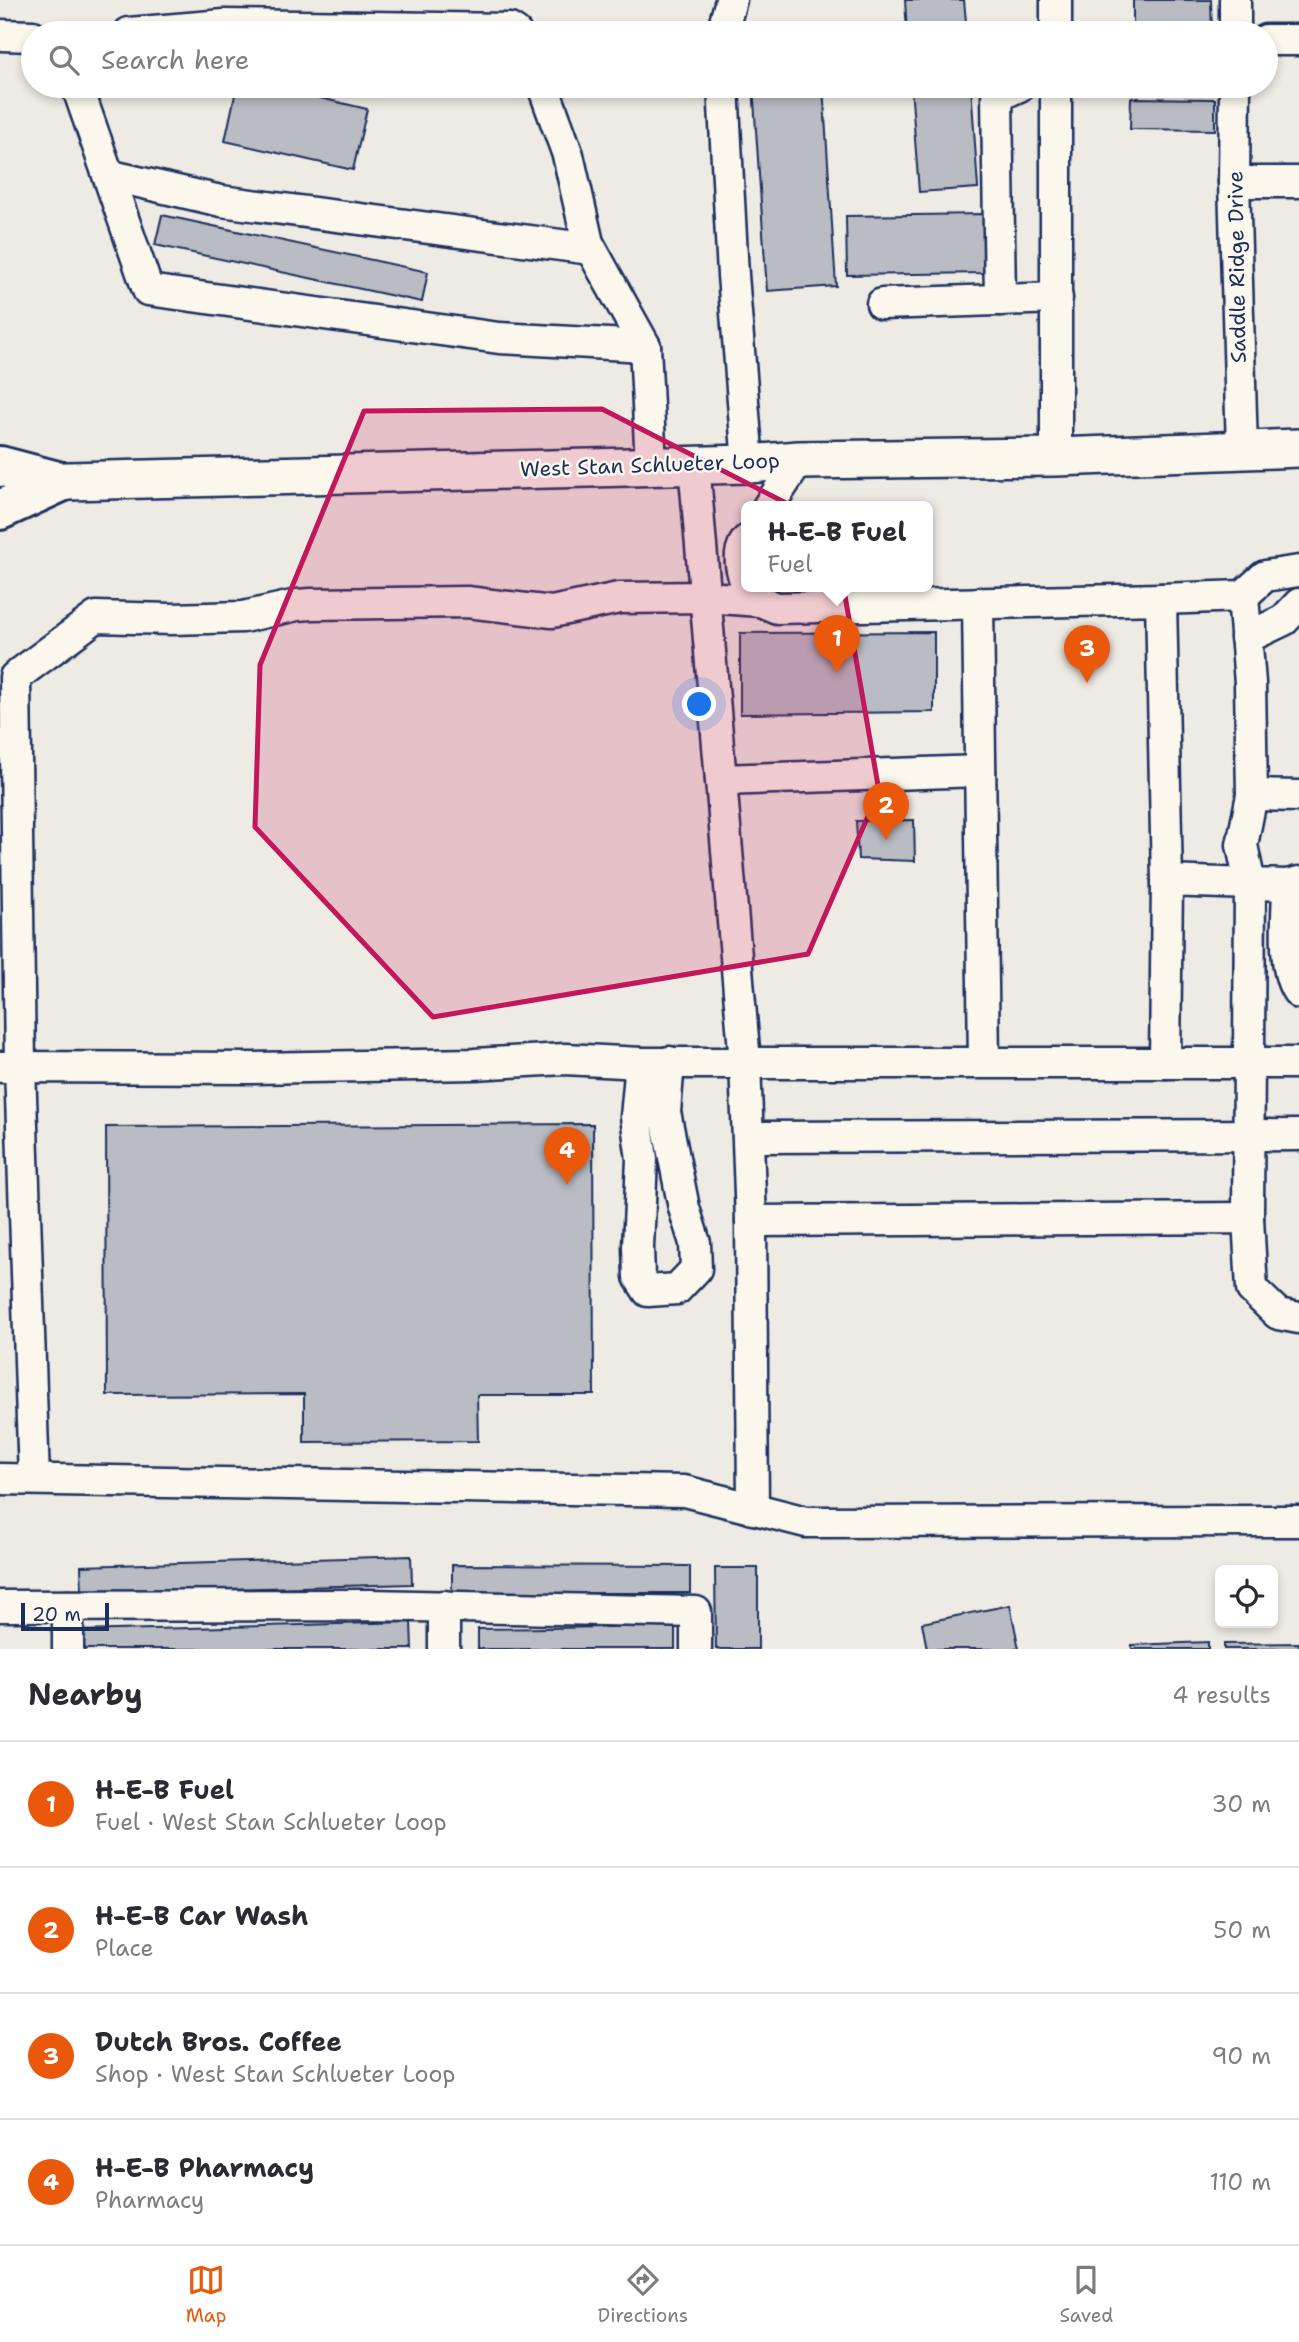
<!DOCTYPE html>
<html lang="en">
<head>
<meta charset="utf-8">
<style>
	:root { --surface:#fff; --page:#f2f2f3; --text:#2b2b33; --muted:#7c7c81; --line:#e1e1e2; --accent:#ea580c }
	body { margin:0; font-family:"Shantell Sans",sans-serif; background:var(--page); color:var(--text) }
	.controls { position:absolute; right:21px; bottom:21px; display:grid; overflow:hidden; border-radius:10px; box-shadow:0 4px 10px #0003 }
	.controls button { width:63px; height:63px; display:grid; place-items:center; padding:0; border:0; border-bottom:2px solid var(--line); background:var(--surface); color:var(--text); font:35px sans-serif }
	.scale { position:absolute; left:21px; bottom:18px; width:88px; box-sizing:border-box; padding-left:7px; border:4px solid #1b2f5e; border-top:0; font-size:19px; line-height:24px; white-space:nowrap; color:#1b2f5e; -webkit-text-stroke:5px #fbf7ec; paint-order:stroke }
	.you { position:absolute; left:700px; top:705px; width:24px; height:24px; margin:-18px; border:5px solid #fff; border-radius:50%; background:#1a73e8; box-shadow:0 0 0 10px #1a73e833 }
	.badge { display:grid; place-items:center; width:46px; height:46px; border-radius:50%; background:var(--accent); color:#fff; font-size:23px; font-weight:700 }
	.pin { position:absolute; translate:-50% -58px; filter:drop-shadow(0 2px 4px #0008) }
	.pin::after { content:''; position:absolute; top:37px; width:24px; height:21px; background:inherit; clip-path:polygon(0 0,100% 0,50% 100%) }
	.popup { position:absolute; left:741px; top:501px; width:192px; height:91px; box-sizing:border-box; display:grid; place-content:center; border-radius:10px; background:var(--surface); filter:drop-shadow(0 2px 5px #0005); font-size:23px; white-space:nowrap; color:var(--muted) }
	.popup b { font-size:26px; color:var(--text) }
	.popup::after { content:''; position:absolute; left:50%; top:100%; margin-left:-14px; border:14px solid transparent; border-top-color:var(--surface) }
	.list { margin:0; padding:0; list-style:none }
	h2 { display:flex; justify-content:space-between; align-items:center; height:91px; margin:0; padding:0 28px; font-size:30px }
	h2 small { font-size:23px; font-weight:400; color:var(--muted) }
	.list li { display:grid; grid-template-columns:46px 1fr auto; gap:21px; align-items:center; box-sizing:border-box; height:126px; padding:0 28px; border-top:2px solid var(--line) }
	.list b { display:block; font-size:26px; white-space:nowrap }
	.list p { margin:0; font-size:23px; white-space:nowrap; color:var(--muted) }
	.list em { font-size:23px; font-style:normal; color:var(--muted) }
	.icon { flex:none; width:38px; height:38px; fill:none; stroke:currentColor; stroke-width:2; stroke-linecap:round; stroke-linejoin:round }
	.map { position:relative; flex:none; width:1299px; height:1649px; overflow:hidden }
	.search { position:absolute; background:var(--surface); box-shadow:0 4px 10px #0003; left:21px; right:21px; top:21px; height:77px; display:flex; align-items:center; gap:18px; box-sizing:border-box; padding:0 24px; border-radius:38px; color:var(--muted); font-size:26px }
	.sheet { height:595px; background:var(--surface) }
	nav { display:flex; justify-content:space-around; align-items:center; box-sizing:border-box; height:98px; border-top:2px solid var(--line); background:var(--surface); font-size:19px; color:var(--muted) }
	nav a { display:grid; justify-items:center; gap:4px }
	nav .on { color:var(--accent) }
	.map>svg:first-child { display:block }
	.building { fill:#b9bcc3; stroke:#1b2f5e; stroke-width:2 }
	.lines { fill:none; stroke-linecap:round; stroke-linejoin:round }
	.minor-casing { stroke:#1b2f5e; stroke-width:35 }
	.major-casing { stroke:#1b2f5e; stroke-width:42 }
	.highway-casing { stroke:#1b2f5e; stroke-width:44 }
	.minor { stroke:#fbf7ec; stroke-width:30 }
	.major { stroke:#fbf7ec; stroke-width:37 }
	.highway { stroke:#fbf7ec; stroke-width:38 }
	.marked { fill:#c2185b; fill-opacity:0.2; stroke:#c2185b; stroke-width:5; stroke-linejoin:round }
	.labels { text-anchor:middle; stroke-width:5; stroke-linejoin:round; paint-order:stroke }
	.street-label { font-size:21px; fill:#1b2f5e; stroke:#fbf7ec }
</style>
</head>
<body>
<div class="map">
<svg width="1299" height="1649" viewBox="0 0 1299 1649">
	<rect width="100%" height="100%" fill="#eeebe4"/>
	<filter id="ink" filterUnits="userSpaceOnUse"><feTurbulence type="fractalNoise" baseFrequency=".0143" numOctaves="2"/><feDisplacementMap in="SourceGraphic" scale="14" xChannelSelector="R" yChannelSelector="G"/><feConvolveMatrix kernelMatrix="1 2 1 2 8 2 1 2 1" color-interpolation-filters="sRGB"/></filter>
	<g filter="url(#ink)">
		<g class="building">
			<path d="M905,0H964L967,33H907Z"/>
			<path d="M1133,0H1211L1212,33H1133Z"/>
			<path d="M237,86H283L282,89L367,109L353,170L225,141Z"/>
			<path d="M753,86H823L836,286L767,291Z"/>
			<path d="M911,86H971L978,188L919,192Z"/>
			<path d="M1131,98L1215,99V130L1130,129Z"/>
			<path d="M983,214L984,273L847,275L846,216Z"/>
			<path d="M162,215L428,272L422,302L155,245Z"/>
			<path d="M934,632V712L740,714V633Z"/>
			<path d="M914,820L915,861L858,859L856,821Z"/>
			<path d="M593,1124L594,1395H477L478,1441L304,1442V1394L107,1395L106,1127Z"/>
			<path d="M411,1556L412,1584L82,1593L81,1566Z"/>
			<path d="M452,1565L690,1566V1593H452Z"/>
			<path d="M715,1568H758V1649H716Z"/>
			<path d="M1010,1605L1019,1649H927L922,1623Z"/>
			<path d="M411,1622L412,1649H80L79,1631Z"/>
			<path d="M675,1626V1649H478V1629Z"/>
			<path d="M1208,1642V1649H1132V1645Z"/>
			<path d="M1299,1643V1649H1224V1644Z"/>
		</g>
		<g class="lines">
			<defs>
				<g id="minor">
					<path d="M1056,0V33"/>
					<path d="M129,33L224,25L510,29L516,33"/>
					<path d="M722,33L731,0"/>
					<path d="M1235,33V0"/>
					<path d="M0,35L33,36"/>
					<path d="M1266,40H1299"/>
					<path d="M77,86L148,290L499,338L645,346"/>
					<path d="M543,86L568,155L588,243L645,346L651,465"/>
					<path d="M723,86L733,275L748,464"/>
					<path d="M1235,86L1234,182L1242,449"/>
					<path d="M108,175L221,201L591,249"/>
					<path d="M1234,182H1299"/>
					<path d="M1000,300L997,96L1019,86"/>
					<path d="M882,304L1057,298"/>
					<path d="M1056,457V86"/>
					<path d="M694,464L745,1062L751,1221L753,1509"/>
					<path d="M768,507L799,460"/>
					<path d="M746,541C737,554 741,569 746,584"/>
					<path d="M748,588L760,601L777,608L1161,599L1167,881"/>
					<path d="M1243,596L1250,683L1252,795L1242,845L1250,884L1288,885L1299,882"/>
					<path d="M1161,599L1243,596L1265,576L1299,571"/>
					<path d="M978,603L984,1062"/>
					<path d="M1246,638L1284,620L1299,604"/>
					<path d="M721,780L980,771"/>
					<path d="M1252,795L1299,796"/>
					<path d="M1288,885C1288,913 1281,971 1299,993"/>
					<path d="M641,1063L636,1117L642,1159L638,1247L639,1277L648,1291L677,1289L696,1269L695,1243L684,1208L665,1112L669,1062"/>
					<path d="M1165,1063L1167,881L1250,884L1248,1218"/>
					<path d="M1,1067L254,1068L474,1064L565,1059L641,1063H1299"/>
					<path d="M749,1137L1299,1135"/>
					<path d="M751,1221L1248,1218L1252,1289L1278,1314L1299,1318"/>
					<path d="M0,1479L684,1491L806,1522L1299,1521"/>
					<path d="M34,1479L20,1067L15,677L96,617L171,619L243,617L297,605L311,604L467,602L552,612L619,598L706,597L760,601"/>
					<path d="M0,1606L370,1605L696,1612V1649"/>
					<path d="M444,1606V1649"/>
					<path d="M68,1649V1606"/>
				</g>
				<path id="major" d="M29,482L748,464L799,460L1056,457L1299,448"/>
				<g id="highway">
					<path d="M0,466L61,482"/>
					<path d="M0,510L61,482"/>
				</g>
			</defs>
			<use href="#minor" class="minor-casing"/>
			<use href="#major" class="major-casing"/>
			<use href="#highway" class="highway-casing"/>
			<use href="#minor" class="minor"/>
			<use href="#major" class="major"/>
			<use href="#highway" class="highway"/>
		</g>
	</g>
	<path class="marked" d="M602,409L833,527L879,791L808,954L433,1017L255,827L260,665L364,411Z"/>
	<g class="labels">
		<g class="street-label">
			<text transform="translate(1237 267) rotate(-91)" y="7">Saddle Ridge Drive</text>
			<text transform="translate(650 465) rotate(-2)" y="7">West Stan Schlueter Loop</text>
		</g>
	</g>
</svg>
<div class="controls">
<button><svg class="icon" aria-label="locate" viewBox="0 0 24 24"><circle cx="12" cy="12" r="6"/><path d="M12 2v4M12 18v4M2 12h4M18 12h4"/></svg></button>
</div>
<div class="scale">20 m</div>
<div class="you"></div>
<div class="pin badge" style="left:837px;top:673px">1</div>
<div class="popup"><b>H-E-B Fuel</b>Fuel</div>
<div class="pin badge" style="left:886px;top:840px">2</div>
<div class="pin badge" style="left:1087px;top:683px">3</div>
<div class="pin badge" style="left:567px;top:1185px">4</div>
<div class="search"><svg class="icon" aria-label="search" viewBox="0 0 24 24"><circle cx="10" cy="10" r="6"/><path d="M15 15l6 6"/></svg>Search here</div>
</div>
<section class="sheet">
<h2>Nearby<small>4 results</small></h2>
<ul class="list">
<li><span class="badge">1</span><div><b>H-E-B Fuel</b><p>Fuel · West Stan Schlueter Loop</p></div><em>30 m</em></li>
<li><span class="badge">2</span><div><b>H-E-B Car Wash</b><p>Place</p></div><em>50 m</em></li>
<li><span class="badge">3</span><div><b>Dutch Bros. Coffee</b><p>Shop · West Stan Schlueter Loop</p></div><em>90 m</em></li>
<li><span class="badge">4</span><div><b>H-E-B Pharmacy</b><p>Pharmacy</p></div><em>110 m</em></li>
</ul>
</section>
<nav>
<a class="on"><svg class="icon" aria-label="map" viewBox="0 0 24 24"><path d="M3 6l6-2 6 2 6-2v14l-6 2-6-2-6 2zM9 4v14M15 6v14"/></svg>Map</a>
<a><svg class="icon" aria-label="directions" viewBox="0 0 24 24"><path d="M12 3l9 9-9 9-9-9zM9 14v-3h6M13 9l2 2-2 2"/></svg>Directions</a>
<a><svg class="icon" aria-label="saved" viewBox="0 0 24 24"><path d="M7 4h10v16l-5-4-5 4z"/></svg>Saved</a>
</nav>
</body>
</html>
